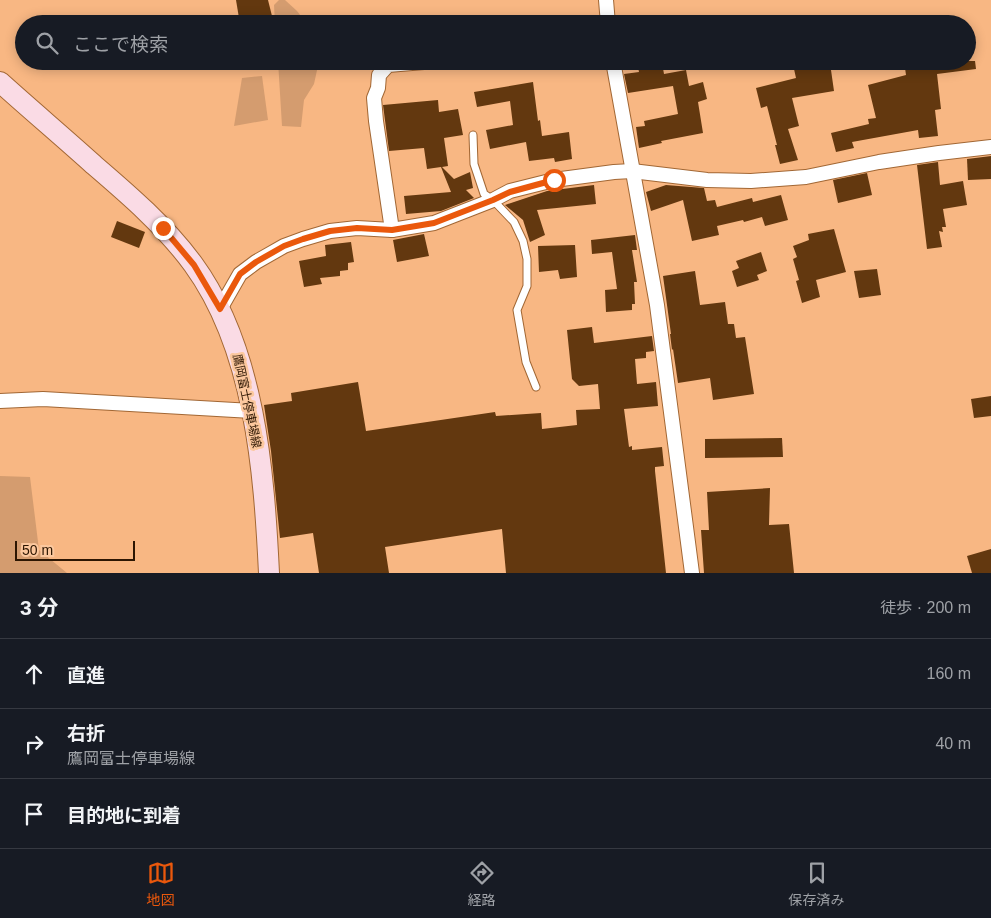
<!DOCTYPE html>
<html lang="ja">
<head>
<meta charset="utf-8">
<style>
	:root { --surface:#171b24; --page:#20242c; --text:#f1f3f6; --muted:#9ea1a6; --line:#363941; --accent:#ea580c }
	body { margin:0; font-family:Arial,"Noto Sans JP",sans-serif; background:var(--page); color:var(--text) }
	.scale { position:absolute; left:15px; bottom:12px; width:120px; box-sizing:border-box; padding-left:5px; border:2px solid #2d1602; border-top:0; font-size:14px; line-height:18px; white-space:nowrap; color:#2d1602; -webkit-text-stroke:4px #fcc89e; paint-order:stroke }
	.stop { position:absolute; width:15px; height:15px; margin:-11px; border:4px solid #ea580c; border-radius:50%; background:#fff }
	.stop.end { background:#ea580c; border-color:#fff; box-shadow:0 1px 5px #0008 }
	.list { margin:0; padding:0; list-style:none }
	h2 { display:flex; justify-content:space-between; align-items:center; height:65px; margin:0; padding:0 20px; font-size:21px }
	h2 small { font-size:16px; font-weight:400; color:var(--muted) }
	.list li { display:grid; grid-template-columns:32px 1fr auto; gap:15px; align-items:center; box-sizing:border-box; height:70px; padding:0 20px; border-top:1px solid var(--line) }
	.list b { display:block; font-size:19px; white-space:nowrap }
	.list p { margin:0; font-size:16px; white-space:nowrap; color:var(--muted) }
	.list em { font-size:16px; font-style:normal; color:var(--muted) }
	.icon { flex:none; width:28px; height:28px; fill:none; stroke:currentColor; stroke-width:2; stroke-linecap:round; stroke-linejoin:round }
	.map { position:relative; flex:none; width:991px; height:573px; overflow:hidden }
	.search { position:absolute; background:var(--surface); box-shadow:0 2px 12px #0003; left:15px; right:15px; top:15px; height:55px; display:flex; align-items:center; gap:12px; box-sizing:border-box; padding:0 18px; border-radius:28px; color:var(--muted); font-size:19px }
	.sheet { height:275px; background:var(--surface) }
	nav { display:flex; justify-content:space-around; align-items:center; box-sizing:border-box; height:70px; border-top:1px solid var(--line); background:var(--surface); font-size:14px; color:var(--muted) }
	nav a { display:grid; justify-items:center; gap:2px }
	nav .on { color:var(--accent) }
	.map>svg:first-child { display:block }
	.green { fill:#d49c6f }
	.building { fill:#63380f }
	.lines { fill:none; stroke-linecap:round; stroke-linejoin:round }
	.service-casing { stroke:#a26734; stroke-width:9 }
	.minor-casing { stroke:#a26734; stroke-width:16 }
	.secondary-casing { stroke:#a26734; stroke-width:22 }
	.service { stroke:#fff; stroke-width:7 }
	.minor { stroke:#fff; stroke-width:14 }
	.secondary { stroke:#fadbe5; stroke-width:20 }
	.route { stroke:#ea580c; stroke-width:6 }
	.labels { text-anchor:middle; stroke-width:5; stroke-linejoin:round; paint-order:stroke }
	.street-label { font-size:12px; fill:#2d1602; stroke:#fcc89e }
</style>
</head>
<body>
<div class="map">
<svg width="991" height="573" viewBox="0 0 991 573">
	<rect width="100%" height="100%" fill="#f8b783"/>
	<g class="green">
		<path d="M279,0H285L297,11L307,24H275L274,5Z"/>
		<path d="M278,61H319L314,84L304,100L301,127L282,126Z"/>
		<path d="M262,76L268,120L234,126L242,78Z"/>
		<path d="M0,476L30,477L39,550L67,573H0Z"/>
	</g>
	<g class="building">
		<path d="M236,0H268L274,24H240Z"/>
		<path d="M904,61H975L976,69L937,74L941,109L935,110L938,136L919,138L918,130L852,142L854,148L836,152L831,133L869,124L868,119L876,118L868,85L906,75Z"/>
		<path d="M662,63L664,74L686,70L689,86L703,82L707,99L698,102L703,133L661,141L662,143L639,148L636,127L645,126L644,121L678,114L673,86L628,93L624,74L639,72L638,67Z"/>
		<path d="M830,63L834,91L792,98L799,126L788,129L798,160L780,164L775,145H777L767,106L761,108L756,88L796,78L794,69Z"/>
		<path d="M533,82L538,121L540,120L542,136L569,132L572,159L555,162L554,158L529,161L526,142L490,149L486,130L513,125L510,101L477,107L474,92Z"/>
		<path d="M438,100L439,112L458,109L463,135L444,138L448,166L442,167L454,179L470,172L473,188L466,190L474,198L441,211L406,214L404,196L451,192L441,167L427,169L424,148L389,151L383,105Z"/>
		<path d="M991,156V179L968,180L967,159Z"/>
		<path d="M938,162L940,185L963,181L967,205L943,209L946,227H942L943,232L939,231L942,247L927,249L917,165Z"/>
		<path d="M867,173L872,195L838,203L833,180Z"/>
		<path d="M594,185L596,204L537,210L545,235L530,242L523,220L505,205L547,191Z"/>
		<path d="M666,185L704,188L707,201L715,200L717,207L752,198L753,202L781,195L788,220L765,226L762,217L744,222L743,220L717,226L719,235L692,241L683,200L651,211L646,192Z"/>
		<path d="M117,221L145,232L139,248L111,237Z"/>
		<path d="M834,229L846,272L816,280L820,297L802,303L796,281L799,280L793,259L797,257L793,246L809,240L808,234Z"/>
		<path d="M424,234L429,256L397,262L393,240Z"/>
		<path d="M635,235L637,250H632L637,282H634L635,304H632V310L606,312L605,290L617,289L612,252L592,254L591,240Z"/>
		<path d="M351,242L354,262L348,263V270L340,271V276L320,278L322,284L304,287L299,261L326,256L325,245Z"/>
		<path d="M575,245L577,277L560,279L558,270L539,272L538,246Z"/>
		<path d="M761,252L767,271L757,275L759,280L737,287L732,271L739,268L736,261Z"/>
		<path d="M877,269L881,295L859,298L854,271Z"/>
		<path d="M695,271L700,305L725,302L728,324H734L736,338L745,337L754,394L713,400L710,378L678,383L673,349L672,350L670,334H671L663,276Z"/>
		<path d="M592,327L594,343L652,336L654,351L646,352V358L635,359L637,384L656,382L658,406L624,409L629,447L632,446V450L662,447L664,466L655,467V471L666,573H506L502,529L385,547L389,573H319L313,533L280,538L271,451L264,405L292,401L291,393L358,382L366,431L495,412L496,416L541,413L542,429L577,425L576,410L600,409L598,384L579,386L572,379L567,330Z"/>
		<path d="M991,396V416L974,418L971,399Z"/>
		<path d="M782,438L783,457L705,458V439Z"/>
		<path d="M770,488L769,525L789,524L794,573H704L701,530H709L707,492Z"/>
		<path d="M991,549V573H972L967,556Z"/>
	</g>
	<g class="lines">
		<defs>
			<path id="service" d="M473,135L474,164L484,194L493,200L514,222L523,241L527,259V286L517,310L526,362L536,387"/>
			<g id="minor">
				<path d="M606,0L608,24"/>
				<path d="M613,61L657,305L692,573"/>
				<path d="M392,230L376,121L374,98L378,88L379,75L388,65L436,61"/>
				<path d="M220,309L240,274L256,262L284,246L303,239L330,231L357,228L392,230L434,223L493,200L510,191L554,180L614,172L632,171L707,180L751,181L806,177L879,162L939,153L991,147"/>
				<path d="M0,401L43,399L252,411"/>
			</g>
			<path id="secondary" d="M0,82C31,110 63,137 94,165C129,195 165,226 193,264C255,349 264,471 269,573"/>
		</defs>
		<use href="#service" class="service-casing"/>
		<use href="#minor" class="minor-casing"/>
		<use href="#secondary" class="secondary-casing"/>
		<use href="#service" class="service"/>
		<use href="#minor" class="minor"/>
		<use href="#secondary" class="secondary"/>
	</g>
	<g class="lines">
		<path class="route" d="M163,228L194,265L220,309L240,274L256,262L284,246L303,239L330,231L357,228L392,230L434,223L493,200L510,192L554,180"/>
	</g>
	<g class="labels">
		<g class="street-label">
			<text transform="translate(247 401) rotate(78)" y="4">鷹岡富士停車場線</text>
		</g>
	</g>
</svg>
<div class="scale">50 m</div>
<div class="stop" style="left:554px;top:180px"></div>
<div class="stop end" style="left:163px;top:228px"></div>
<div class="search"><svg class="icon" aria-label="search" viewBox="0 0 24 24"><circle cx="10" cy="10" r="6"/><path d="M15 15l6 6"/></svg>ここで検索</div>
</div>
<section class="sheet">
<h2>3 分<small>徒歩 · 200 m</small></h2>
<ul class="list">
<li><svg class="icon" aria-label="ahead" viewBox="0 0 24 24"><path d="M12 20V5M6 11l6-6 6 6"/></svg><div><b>直進</b></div><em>160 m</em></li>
<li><svg class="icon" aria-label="right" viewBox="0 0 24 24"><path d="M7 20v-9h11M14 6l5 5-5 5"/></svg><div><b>右折</b><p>鷹岡富士停車場線</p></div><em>40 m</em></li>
<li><svg class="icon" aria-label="arrive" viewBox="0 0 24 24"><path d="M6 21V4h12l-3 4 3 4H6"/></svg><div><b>目的地に到着</b></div></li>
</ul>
</section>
<nav>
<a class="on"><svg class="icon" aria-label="map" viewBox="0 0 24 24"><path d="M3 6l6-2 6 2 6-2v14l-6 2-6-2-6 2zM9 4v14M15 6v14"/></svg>地図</a>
<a><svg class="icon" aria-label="directions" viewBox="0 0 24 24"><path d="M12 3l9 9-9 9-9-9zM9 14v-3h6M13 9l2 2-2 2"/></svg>経路</a>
<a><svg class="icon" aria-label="saved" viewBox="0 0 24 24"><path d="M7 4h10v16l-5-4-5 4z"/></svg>保存済み</a>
</nav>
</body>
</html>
